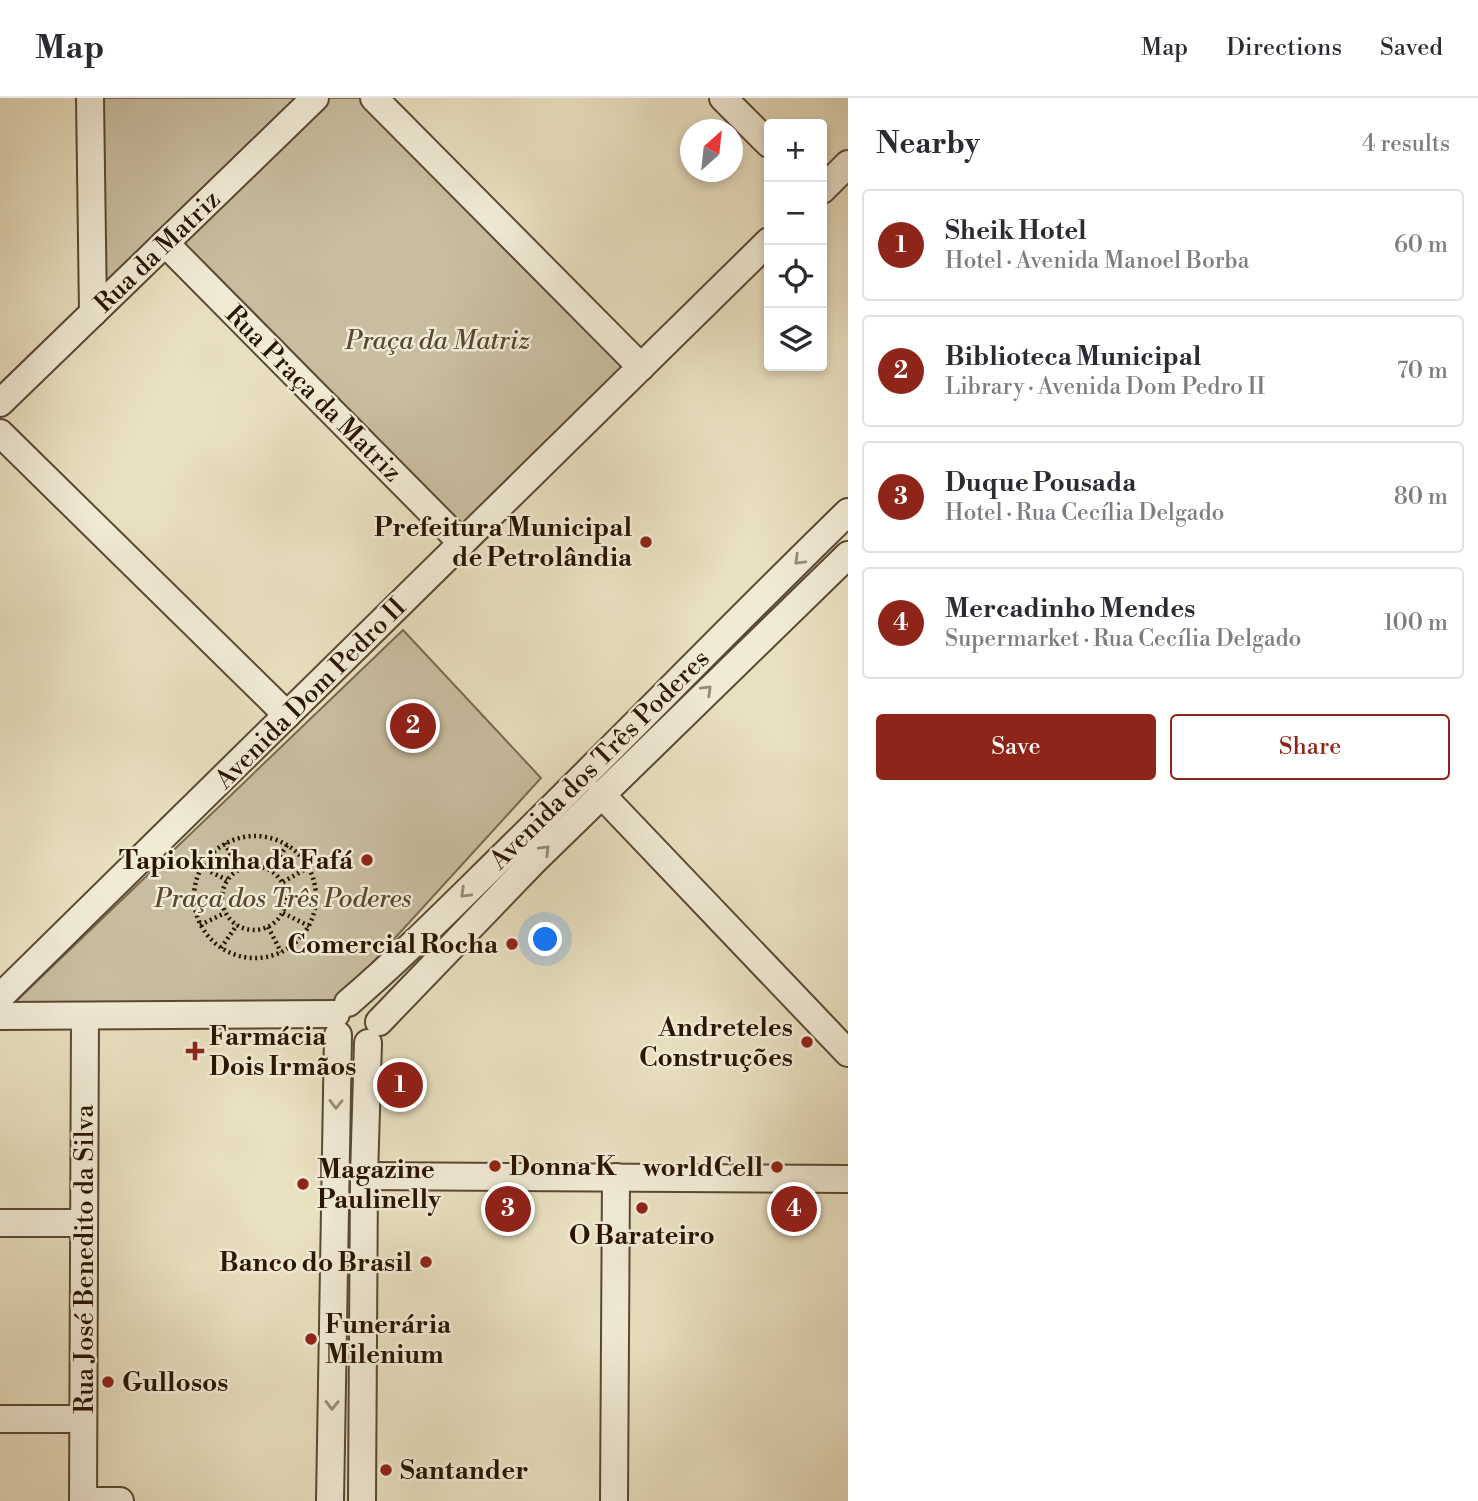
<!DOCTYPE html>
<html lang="en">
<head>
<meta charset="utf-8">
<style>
	:root { --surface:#fff; --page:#f7f7f7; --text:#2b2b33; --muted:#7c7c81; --line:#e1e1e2; --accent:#8f2418 }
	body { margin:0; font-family:"Libre Bodoni",serif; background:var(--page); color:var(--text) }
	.controls { position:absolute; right:21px; top:21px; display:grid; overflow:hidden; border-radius:7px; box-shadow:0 4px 10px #0003 }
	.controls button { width:63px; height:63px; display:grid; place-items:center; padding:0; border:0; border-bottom:2px solid var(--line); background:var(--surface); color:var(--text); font:35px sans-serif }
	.compass { position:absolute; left:680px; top:21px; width:63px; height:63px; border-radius:50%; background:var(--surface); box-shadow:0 4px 10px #0003; rotate:27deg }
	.you { position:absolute; left:546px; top:842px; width:24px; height:24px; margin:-18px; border:5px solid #fff; border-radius:50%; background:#1a73e8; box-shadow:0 0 0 10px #1a73e833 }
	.badge { display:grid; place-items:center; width:46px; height:46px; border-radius:50%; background:var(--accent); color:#fff; font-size:23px; font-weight:700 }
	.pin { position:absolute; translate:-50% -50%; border:4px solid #fff; box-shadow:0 2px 7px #0006 }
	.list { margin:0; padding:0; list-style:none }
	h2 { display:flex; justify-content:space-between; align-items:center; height:91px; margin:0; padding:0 28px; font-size:30px }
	h2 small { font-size:23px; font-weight:400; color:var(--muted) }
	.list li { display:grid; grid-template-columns:46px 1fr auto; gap:21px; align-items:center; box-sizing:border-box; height:112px; margin:0 14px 14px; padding:0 14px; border:2px solid var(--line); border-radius:7px }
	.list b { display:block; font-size:26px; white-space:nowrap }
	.list p { margin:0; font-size:23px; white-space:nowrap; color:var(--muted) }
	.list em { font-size:23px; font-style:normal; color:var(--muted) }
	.actions { display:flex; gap:14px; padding:21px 28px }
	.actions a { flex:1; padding:16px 0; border:2px solid var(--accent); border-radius:7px; text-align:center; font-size:24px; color:var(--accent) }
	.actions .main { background:var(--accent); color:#fff }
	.icon { flex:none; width:38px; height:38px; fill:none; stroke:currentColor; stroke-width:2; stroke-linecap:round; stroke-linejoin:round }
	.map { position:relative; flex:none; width:848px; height:1403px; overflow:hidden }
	header { display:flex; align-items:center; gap:42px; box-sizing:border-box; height:98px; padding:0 35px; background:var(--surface); border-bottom:2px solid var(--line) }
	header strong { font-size:33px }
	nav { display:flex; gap:38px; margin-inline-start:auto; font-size:24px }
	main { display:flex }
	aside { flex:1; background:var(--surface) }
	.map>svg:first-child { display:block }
	.green { fill:#c8bda0; stroke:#786952; stroke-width:2 }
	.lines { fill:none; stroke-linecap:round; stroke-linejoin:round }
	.minor-casing { stroke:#594832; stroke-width:30 }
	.path { stroke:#291503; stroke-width:4.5; stroke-dasharray:2 3.5; stroke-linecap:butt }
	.minor { stroke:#f1ebd6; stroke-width:26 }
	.oneway { stroke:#978b77 }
	.poi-dot { fill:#8f2418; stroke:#f1ebd6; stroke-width:2.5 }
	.labels { text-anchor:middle; stroke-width:5; stroke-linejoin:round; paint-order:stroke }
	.street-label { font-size:26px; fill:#291503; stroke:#f1ebd6 }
	.park-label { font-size:26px; font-style:italic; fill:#594732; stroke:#f1ebd6 }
	.poi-label { font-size:26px; font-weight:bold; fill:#291503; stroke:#f1ebd6; text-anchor:end }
</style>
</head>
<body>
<header>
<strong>Map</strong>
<nav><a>Map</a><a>Directions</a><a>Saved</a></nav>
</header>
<main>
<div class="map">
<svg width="848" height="1403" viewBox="0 0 848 1403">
	<rect width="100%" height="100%" fill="#e9e0c0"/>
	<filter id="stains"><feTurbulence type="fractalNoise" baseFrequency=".00286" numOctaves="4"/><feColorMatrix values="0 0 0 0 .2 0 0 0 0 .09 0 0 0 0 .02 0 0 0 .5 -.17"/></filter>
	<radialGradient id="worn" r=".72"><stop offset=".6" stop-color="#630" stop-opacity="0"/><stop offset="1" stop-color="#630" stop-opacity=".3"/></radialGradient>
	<g class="green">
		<path d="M90,0H374L641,269L462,445L165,146L93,215Z"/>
		<path d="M403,532L541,680L354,885L334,903L314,911L10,909Z"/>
	</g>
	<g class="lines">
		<defs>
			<g id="minor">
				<path d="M90,0L93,215"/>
				<path d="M374,0L641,269"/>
				<path d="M723,0L769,46"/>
				<path d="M822,92L848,66"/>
				<path d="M165,145L462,445"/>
				<path d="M0,305L315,0"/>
				<path d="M0,335L287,617"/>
				<path d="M601,696L848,955"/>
				<path d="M0,899L769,143"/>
				<path d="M348,905C403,858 454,806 506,755C621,642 733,526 848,414"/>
				<path d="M0,918L336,916"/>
				<path d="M379,924L533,764L848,457"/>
				<path d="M364,1078L848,1081"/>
				<path d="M0,1125H84"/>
				<path d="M0,1321H83"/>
				<path d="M83,1403L85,919"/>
				<path d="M83,1403H120"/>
				<path d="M330,1403L338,937"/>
				<path d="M362,1403L364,1078L368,945"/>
				<path d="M614,1403L616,1079"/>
			</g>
		</defs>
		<use href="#minor" class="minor-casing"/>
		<g class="path">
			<circle cx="255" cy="799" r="61"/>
			<path d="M225,745L238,772"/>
			<circle cx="254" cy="800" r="32"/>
			<path d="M201,769L227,782"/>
			<path d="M271,772L287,747"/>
			<path d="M283,784L309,769"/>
			<path d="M283,815L309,828"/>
			<path d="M200,827L225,815"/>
			<path d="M268,829L281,854"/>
			<path d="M221,850L237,827"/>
		</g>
		<use href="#minor" class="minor"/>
	</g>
	<defs><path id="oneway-chevron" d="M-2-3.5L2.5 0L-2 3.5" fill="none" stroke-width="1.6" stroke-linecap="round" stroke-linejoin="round" transform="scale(1.75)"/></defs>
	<g class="oneway">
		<use href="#oneway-chevron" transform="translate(799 462) rotate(136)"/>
		<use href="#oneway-chevron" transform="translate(707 592) rotate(-44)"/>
		<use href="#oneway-chevron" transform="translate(545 752) rotate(-45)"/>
		<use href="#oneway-chevron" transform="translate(465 795) rotate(136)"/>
		<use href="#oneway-chevron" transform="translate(336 1006) rotate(91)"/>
		<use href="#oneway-chevron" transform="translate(332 1307) rotate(91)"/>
	</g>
	<g class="poi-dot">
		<circle cx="646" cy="444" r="7"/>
		<circle cx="367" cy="762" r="7"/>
		<circle cx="512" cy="846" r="7"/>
		<circle cx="807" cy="944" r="7"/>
		<path d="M191.5 942.5h7v7h7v7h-7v7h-7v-7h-7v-7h7z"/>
		<circle cx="495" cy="1068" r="7"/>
		<circle cx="777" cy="1069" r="7"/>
		<circle cx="303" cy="1086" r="7"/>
		<circle cx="642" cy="1110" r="7"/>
		<circle cx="426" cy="1164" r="7"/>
		<circle cx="311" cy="1241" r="7"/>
		<circle cx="108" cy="1284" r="7"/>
		<circle cx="386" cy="1372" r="7"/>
	</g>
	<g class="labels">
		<g class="street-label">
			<text transform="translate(157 153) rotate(-44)" y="9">Rua da Matriz</text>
			<text transform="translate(314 295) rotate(45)" y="9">Rua Praça da Matriz</text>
			<text transform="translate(310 595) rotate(-45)" y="9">Avenida Dom Pedro II</text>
			<text transform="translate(599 661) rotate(-45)" y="9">Avenida dos Três Poderes</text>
			<text transform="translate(84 1161) rotate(-90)" y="9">Rua José Benedito da Silva</text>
		</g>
		<g class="park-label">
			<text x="438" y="251">Praça da Matriz</text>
			<text x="283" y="809">Praça dos Três Poderes</text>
		</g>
		<g class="poi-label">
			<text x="632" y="438">Prefeitura Municipal<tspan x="632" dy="30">de Petrolândia</tspan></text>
			<text x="353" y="771">Tapiokinha da Fafá</text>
			<text x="498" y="855">Comercial Rocha</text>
			<text x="793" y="938">Andreteles<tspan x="793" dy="30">Construções</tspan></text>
			<text x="209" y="947" text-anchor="start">Farmácia<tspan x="209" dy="30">Dois Irmãos</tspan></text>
			<text x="509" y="1077" text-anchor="start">Donna K</text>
			<text x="763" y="1078">worldCell</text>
			<text x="317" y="1080" text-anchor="start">Magazine<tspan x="317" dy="30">Paulinelly</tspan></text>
			<text x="642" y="1146" text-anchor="middle">O Barateiro</text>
			<text x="412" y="1173">Banco do Brasil</text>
			<text x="325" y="1235" text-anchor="start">Funerária<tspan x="325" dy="30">Milenium</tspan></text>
			<text x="122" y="1293" text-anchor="start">Gullosos</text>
			<text x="400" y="1381" text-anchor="start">Santander</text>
		</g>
	</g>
	<rect width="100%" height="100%" filter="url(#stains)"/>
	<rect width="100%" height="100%" fill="url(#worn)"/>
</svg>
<div class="controls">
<button>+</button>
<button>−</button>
<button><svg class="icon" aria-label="locate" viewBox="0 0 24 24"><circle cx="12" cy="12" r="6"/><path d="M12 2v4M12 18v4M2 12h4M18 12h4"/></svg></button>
<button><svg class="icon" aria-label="layers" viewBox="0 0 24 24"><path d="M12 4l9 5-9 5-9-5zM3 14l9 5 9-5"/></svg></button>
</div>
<svg class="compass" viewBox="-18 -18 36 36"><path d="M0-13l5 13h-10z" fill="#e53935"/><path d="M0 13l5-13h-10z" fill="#7c7c81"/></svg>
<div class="you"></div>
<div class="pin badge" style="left:400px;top:987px">1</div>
<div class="pin badge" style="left:413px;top:628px">2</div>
<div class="pin badge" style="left:508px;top:1111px">3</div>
<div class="pin badge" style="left:794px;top:1111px">4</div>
</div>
<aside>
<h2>Nearby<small>4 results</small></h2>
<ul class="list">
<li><span class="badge">1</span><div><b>Sheik Hotel</b><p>Hotel · Avenida Manoel Borba</p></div><em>60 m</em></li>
<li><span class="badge">2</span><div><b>Biblioteca Municipal</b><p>Library · Avenida Dom Pedro II</p></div><em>70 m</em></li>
<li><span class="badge">3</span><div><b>Duque Pousada</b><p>Hotel · Rua Cecília Delgado</p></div><em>80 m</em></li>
<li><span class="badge">4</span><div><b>Mercadinho Mendes</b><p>Supermarket · Rua Cecília Delgado</p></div><em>100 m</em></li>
</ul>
<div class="actions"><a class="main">Save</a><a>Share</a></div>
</aside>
</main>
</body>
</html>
